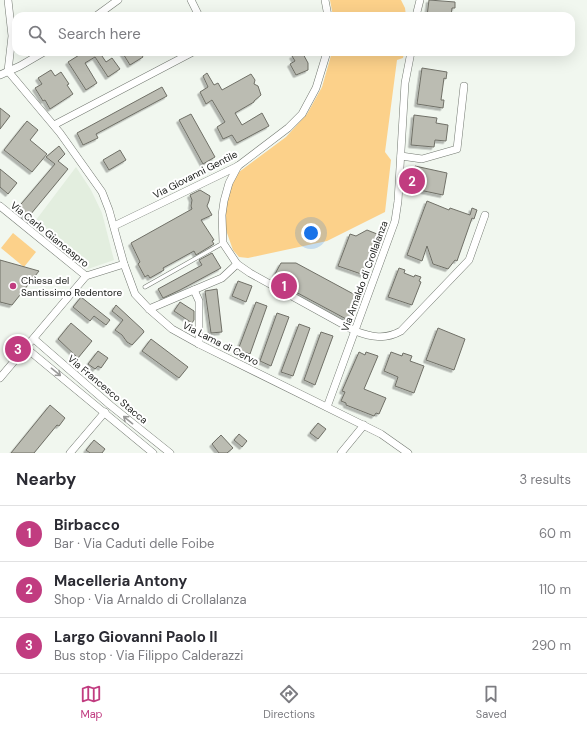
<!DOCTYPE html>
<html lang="en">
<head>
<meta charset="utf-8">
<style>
	:root { --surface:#fff; --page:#f7f7f7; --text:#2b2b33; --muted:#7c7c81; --line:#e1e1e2; --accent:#c13c80 }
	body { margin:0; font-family:"DM Sans",sans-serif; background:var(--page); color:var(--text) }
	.you { position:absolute; left:311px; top:233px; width:14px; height:14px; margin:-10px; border:3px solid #fff; border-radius:50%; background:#1a73e8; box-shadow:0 0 0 6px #1a73e833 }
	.badge { display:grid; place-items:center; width:26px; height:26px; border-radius:50%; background:var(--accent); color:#fff; font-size:13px; font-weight:700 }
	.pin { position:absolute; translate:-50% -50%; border:2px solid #fff; box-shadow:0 1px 4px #0006 }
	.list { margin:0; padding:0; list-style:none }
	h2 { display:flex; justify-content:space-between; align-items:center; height:52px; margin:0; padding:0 16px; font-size:17px }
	h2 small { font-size:13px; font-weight:400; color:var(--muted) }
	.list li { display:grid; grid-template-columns:26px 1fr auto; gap:12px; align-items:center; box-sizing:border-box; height:56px; padding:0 16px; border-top:1px solid var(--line) }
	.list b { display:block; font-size:15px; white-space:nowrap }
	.list p { margin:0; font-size:13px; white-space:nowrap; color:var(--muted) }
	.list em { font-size:13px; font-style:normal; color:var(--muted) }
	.icon { flex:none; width:22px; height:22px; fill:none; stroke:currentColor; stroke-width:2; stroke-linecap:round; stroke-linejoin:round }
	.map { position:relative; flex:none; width:587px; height:453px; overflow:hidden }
	.search { position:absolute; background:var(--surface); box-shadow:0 4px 16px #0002; left:12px; right:12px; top:12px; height:44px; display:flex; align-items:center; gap:10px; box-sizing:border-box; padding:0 14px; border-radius:12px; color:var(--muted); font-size:15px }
	.sheet { height:220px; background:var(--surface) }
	nav { display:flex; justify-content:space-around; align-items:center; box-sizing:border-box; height:56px; border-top:1px solid var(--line); background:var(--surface); font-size:11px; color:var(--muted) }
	nav a { display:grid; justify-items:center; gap:2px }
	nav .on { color:var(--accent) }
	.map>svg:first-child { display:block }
	.built { fill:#e3eedf }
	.green { fill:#fcd18a }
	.building { fill:#bbbcb2; stroke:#707067; filter:url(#shadow) }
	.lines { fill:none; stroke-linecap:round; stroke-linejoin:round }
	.service-casing { stroke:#727870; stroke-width:4.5 }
	.minor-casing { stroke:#727870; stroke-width:8 }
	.service { stroke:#fff; stroke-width:3.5 }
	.minor { stroke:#fff; stroke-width:7 }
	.oneway { stroke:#989897 }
	.poi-dot { fill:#c13c80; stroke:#fff; stroke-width:1.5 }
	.labels { text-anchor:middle; stroke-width:4; stroke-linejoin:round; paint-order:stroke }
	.street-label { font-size:10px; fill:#191b18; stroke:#fff }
	.poi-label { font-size:10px; fill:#191b18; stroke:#fff; text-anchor:start }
</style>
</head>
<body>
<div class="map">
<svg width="587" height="453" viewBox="0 0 587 453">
	<defs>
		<filter id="shadow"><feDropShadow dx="-2.5" dy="2.5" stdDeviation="0" flood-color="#0004"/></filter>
	</defs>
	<rect width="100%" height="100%" fill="#f1f7ef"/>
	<path class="built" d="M76,167L91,190L102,213L114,260L88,269L33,224Z"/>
	<g class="green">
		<path d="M330,0H401L405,8L406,16H333Z"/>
		<path d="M332,52H404L403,58L397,60L385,152L391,160L385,212L327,241L248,258L239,257L233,250L227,233L224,221L229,190L239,172L286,137L307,114L322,87Z"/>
		<path d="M13,233L36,252L24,267L1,248Z"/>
	</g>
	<g class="building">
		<path d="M429,0L455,2V8H452L451,16H427Z"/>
		<path d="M84,52H102L100,53L106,62L112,58L120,69L108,77L95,57L85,63L97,83L86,90L68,62Z"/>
		<path d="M122,52H140L143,57L130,65Z"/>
		<path d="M301,52H302L308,63V70L296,75L290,64L295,61L292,56Z"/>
		<path d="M422,68L447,72L446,79L444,78L441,100H444L443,108L417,104Z"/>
		<path d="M51,70L55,76L61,72L69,84L67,85L73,94L50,109L45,100L43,101L35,88L42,84L38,78Z"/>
		<path d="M207,73L214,85L218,83L222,90L251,74L255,80L254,84L258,86L261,95L254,101V102L235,113L242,125L262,113L269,126L237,143L232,135L223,139L217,127L225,122L212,100L206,104L200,92L208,87L203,76Z"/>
		<path d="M162,87L167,96L96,134L98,138L83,145L77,133Z"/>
		<path d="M0,108L10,116L0,129Z"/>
		<path d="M191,114L215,157L203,164L179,120Z"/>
		<path d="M414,115L437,118L436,123L448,125L446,141L435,140L434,147L411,145Z"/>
		<path d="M27,121L38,130L30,140L47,154L32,172L4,150Z"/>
		<path d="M59,146L65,154L58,161L68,169L30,215L33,218L30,222L16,210L55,164L46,157Z"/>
		<path d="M120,150L126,160L109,170L103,160Z"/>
		<path d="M415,166L447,173L443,195L410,188Z"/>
		<path d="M0,169L17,183L8,194L0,187Z"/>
		<path d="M200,190L210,196L209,201L207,206L212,215L201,220L214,240L212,241L214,244L196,255L194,251L163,268L164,270L150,278L148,275L145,277L138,264L140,262L131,243L192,209L191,206L192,200L190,195Z"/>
		<path d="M427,201L449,210L450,208L470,215L472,208L477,210L474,219L472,218L457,261L455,260L448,269L433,264L427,246L422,261L407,255Z"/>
		<path d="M367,230L382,236L367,276L338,266L350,234L356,236Z"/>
		<path d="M212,253L221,268L180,290L163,298L158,289L202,265L199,260Z"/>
		<path d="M0,260L39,271L12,305L0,302Z"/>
		<path d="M281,263H296L359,297L351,318L348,320L279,283L275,274Z"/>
		<path d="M399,268L405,270L404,273L414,277L415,275L421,277L419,281L421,282L412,305L388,297Z"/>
		<path d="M238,281L252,286L246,302L232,296Z"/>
		<path d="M217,289L222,332L211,333L205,291Z"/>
		<path d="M81,297L110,320L106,325L94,316L90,321L73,307Z"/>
		<path d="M180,302L194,311V320L192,323L174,311Z"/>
		<path d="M256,302L267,306L250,354L238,350Z"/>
		<path d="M116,305L143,330L144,332L132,345L127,342L122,335L115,330L123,320L112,311Z"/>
		<path d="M277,313L289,317L271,366L260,361Z"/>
		<path d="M71,323L92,341L78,358L58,339Z"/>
		<path d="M299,324L310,328L293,376L281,372Z"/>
		<path d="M438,328L465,339L454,370L426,360Z"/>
		<path d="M321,332L333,336L315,385L304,380Z"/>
		<path d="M151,339L188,367L179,378L142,351Z"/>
		<path d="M98,351L108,358L101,368L98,366L95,369L88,364Z"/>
		<path d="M359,352L365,355L366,352L378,356L364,389L386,398L379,414L376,413L374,416L346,405V403L341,401L345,392L342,391Z"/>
		<path d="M391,352L402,356L403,353L412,356L410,361L424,366L414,393L395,386L398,377L384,371Z"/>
		<path d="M50,405L65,418L59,426L57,425L34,453H11Z"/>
		<path d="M318,423L326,429L318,439L310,433Z"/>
		<path d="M239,434L247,441L242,447L234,440Z"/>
		<path d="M221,435L233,448L227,453H219L212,444Z"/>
		<path d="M94,440L105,449L102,453H90L86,450Z"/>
	</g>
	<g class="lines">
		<defs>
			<path id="service" d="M145,287L223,243"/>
			<g id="minor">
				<path d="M8,0L12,36L8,71"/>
				<path d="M191,0L199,16"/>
				<path d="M325,0L328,16"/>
				<path d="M96,16L118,0"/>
				<path d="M416,16L420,0"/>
				<path d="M8,71L60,133L102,192L109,210L124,264L135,294L149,309L172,329L199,344L381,434L408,453"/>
				<path d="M0,75L20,66L44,52"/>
				<path d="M54,125L193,52"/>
				<path d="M401,156L422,159L457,149L464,86"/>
				<path d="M238,166L229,183L224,201L222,215L223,243L237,264L250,273L355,331C371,337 385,340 401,331L469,260L485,215"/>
				<path d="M0,206L86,276"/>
				<path d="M114,226L238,166L288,128L302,114L316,88L327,52"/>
				<path d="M194,290L199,301V344"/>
				<path d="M149,309L222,278L237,264"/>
				<path d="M34,339L110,405L170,453"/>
				<path d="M26,348L153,453"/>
				<path d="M0,378L86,276L124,264"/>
				<path d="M327,407L395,221L398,201L405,83L411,52"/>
				<path d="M70,453L105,412"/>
				<path d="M341,453L364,425"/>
			</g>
		</defs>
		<use href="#service" class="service-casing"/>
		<use href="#minor" class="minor-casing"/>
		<use href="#service" class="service"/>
		<use href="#minor" class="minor"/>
	</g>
	<defs><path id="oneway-shaft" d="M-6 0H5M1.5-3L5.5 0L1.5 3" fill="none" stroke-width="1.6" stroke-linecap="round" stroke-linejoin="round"/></defs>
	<g class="oneway">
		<use href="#oneway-shaft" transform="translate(56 372) rotate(39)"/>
		<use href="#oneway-shaft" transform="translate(128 420) rotate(-141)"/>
	</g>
	<circle class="poi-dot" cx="13" cy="286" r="4"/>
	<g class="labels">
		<g class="street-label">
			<text transform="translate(195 174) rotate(-27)" y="4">Via Giovanni Gentile</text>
			<text transform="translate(50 234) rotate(39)" y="4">Via Carlo Giancaspro</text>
			<text transform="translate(364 276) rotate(-70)" y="4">Via Arnaldo di Crollalanza</text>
			<text transform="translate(221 343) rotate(27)" y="4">Via Lama di Cervo</text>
			<text transform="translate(108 389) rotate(40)" y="4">Via Francesco Stacca</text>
		</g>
		<g class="poi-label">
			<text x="21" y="284">Chiesa del<tspan x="21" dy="12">Santissimo Redentore</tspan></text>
		</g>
	</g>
</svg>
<div class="you"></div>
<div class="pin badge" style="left:284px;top:286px">1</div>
<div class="pin badge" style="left:412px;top:181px">2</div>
<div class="pin badge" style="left:18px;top:349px">3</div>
<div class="search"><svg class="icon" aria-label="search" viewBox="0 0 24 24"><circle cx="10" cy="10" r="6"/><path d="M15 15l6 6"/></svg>Search here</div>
</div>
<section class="sheet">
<h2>Nearby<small>3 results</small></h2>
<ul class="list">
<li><span class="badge">1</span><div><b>Birbacco</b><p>Bar · Via Caduti delle Foibe</p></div><em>60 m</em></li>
<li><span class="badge">2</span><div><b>Macelleria Antony</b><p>Shop · Via Arnaldo di Crollalanza</p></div><em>110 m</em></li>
<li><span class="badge">3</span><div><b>Largo Giovanni Paolo II</b><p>Bus stop · Via Filippo Calderazzi</p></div><em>290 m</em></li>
</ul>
</section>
<nav>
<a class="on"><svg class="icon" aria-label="map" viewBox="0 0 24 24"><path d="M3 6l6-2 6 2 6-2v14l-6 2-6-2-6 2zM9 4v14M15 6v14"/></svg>Map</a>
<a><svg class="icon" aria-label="directions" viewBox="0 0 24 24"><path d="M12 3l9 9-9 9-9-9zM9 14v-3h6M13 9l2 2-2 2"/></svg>Directions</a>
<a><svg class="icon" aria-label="saved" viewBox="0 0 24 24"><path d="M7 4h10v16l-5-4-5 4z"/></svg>Saved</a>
</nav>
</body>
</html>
